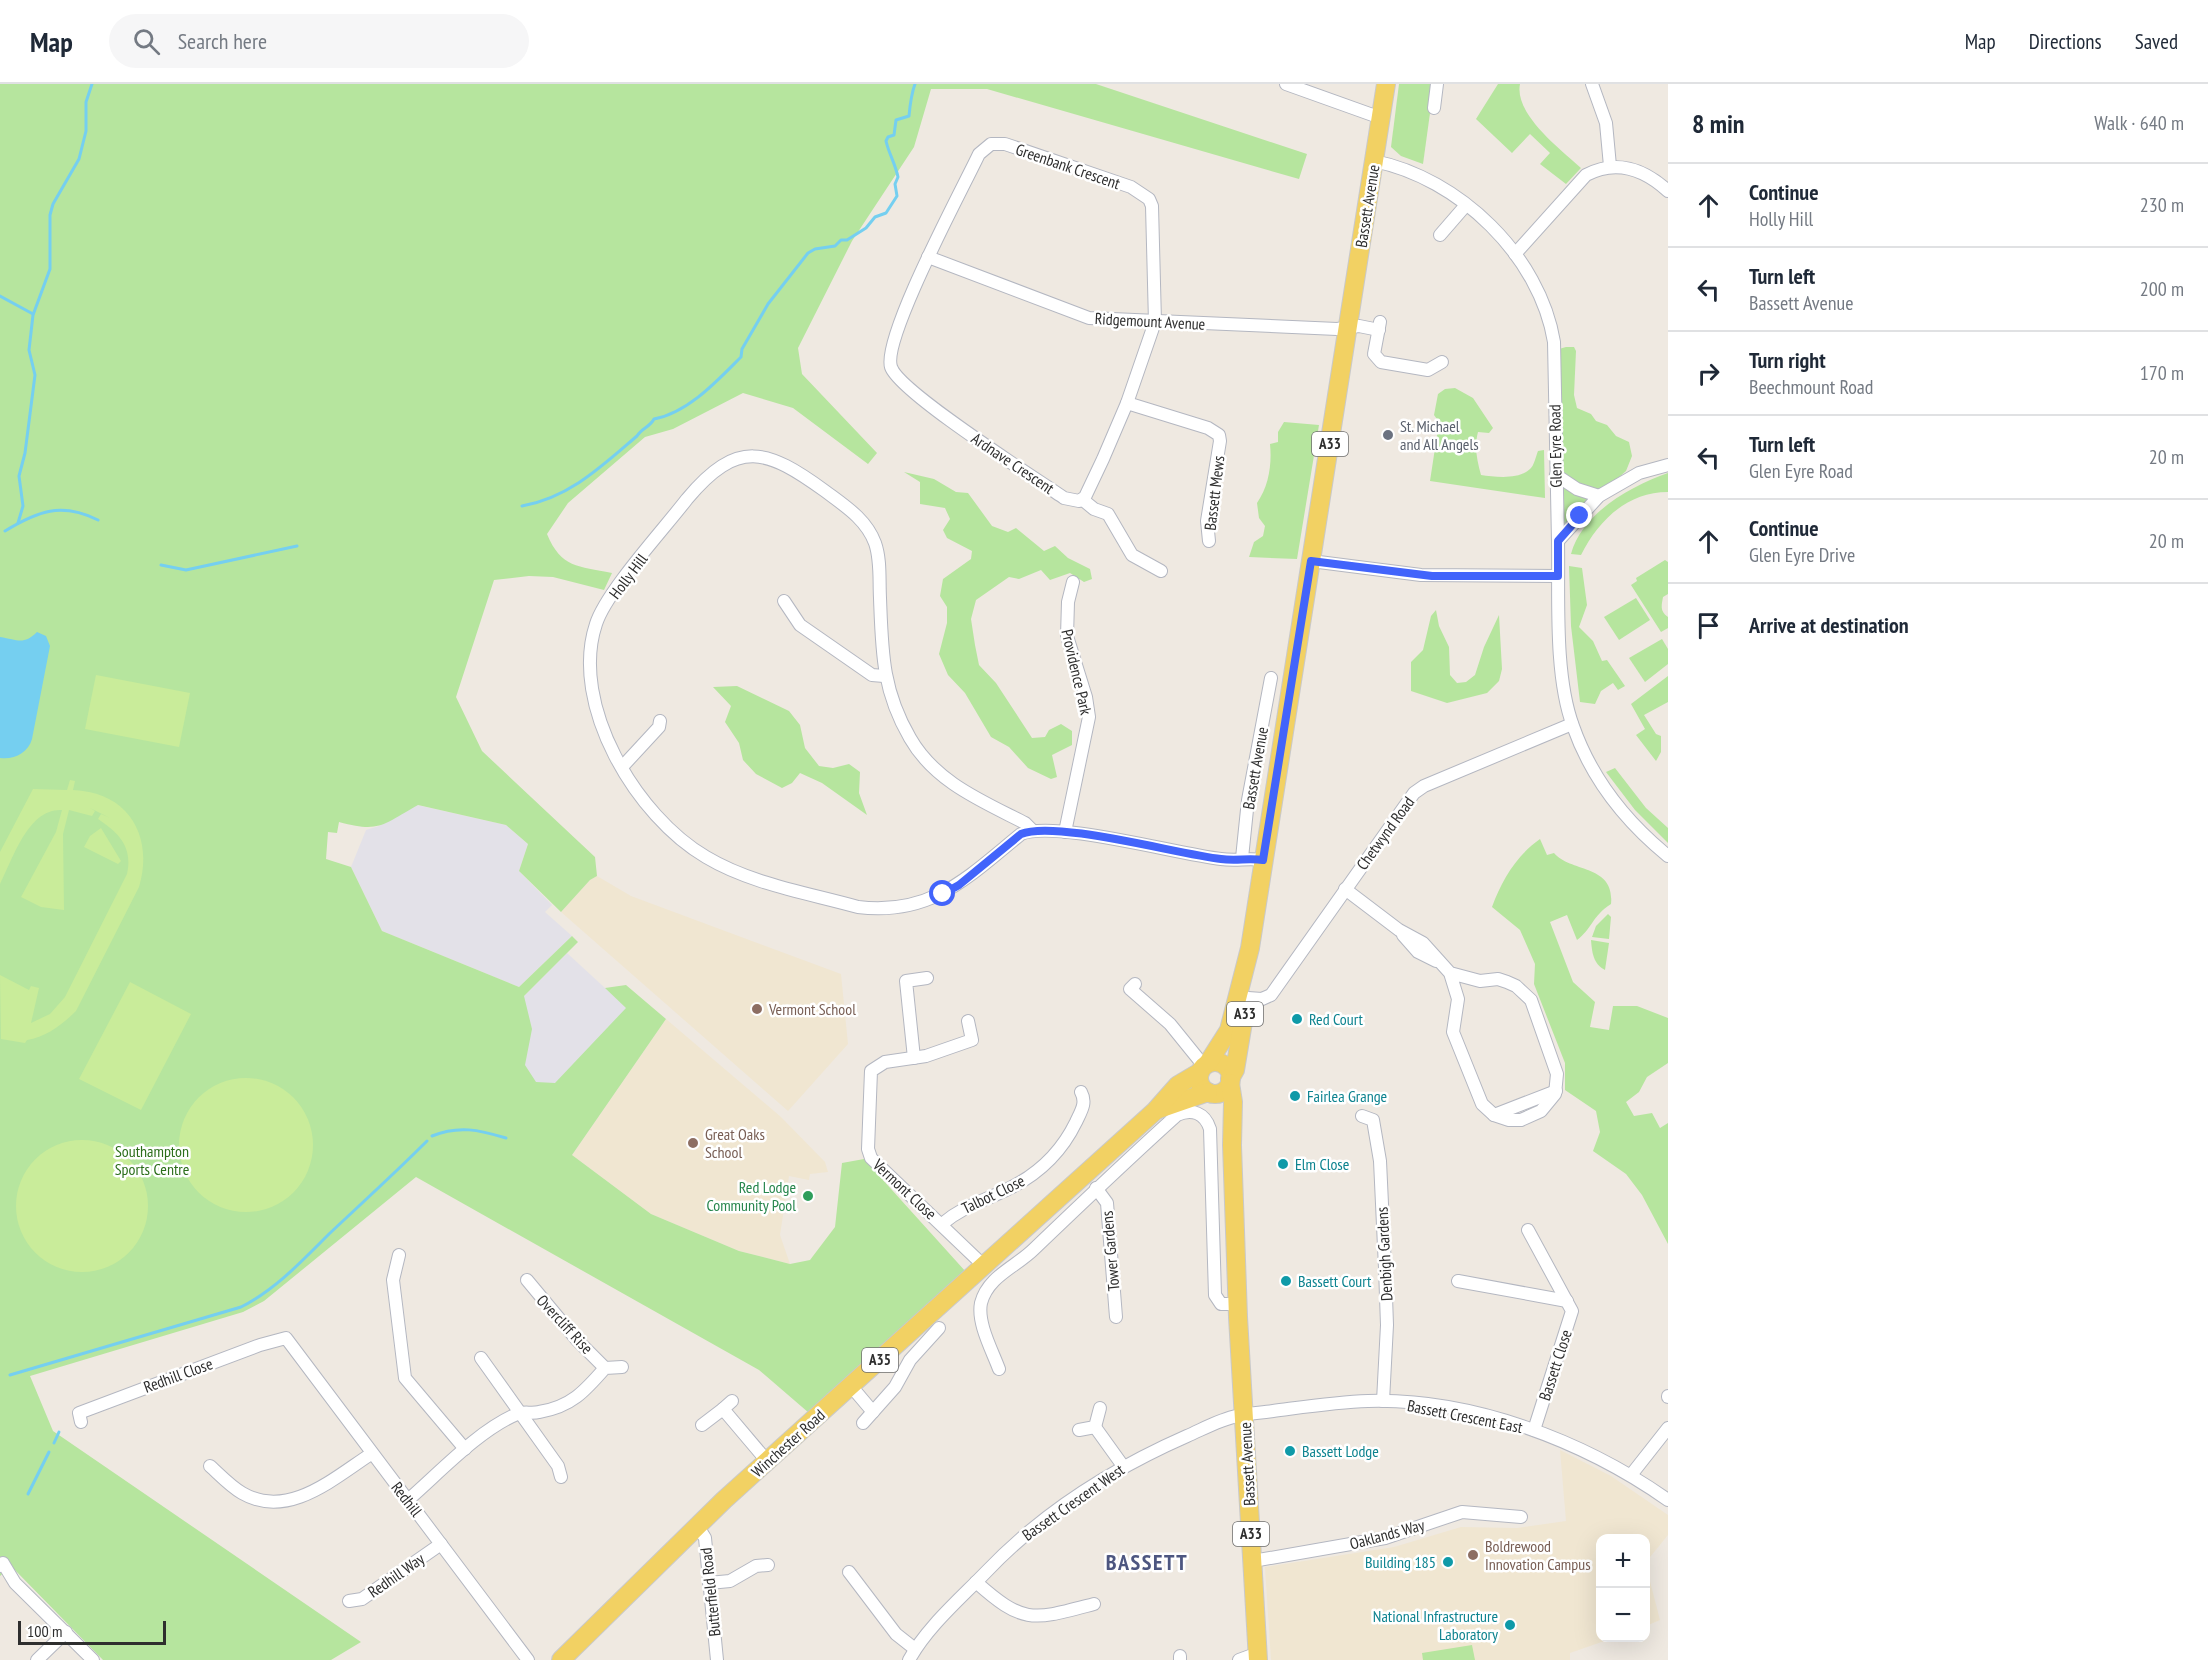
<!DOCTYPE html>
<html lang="en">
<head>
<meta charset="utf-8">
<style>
	:root { --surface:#fff; --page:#f6f6f7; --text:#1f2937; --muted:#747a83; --line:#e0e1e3 }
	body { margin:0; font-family:"PT Sans Narrow",sans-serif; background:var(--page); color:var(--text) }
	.controls { position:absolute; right:18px; bottom:18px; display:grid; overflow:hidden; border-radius:12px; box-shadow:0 6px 24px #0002 }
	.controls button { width:54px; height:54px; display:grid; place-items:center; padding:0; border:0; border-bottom:2px solid var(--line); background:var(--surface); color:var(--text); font:30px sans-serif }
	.scale { position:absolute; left:18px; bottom:15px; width:148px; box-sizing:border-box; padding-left:6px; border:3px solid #2e2e2e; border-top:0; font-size:16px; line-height:21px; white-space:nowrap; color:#2e2e2e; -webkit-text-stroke:4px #fff; paint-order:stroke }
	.stop { position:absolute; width:18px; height:18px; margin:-14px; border:4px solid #4264fb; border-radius:50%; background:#fff }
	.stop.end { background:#4264fb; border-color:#fff; box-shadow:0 2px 6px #0008 }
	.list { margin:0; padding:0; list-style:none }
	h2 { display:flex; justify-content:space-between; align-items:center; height:78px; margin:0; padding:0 24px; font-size:26px }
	h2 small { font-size:20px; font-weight:400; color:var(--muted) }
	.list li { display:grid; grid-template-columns:39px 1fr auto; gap:18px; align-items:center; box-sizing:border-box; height:84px; padding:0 24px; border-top:2px solid var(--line) }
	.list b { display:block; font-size:22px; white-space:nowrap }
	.list p { margin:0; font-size:20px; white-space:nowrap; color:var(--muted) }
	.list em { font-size:20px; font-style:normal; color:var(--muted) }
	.icon { flex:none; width:33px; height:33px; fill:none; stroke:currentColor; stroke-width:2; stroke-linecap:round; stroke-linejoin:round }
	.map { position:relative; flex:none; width:1668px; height:1576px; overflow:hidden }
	header { display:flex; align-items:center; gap:36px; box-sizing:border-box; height:84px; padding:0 30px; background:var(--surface); border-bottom:2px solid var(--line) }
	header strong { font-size:28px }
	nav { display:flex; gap:33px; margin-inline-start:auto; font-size:21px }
	.search { width:420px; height:54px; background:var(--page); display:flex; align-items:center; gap:15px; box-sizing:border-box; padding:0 21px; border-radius:33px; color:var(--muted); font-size:22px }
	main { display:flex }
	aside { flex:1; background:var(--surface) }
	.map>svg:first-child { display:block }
	.industrial { fill:#e3e1e8 }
	.education { fill:#f0e6d1 }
	.green { fill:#b6e59e }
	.pitch { fill:#c9ec9a }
	.water { fill:#75cff0 }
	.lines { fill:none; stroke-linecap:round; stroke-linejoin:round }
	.stream { stroke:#75cff0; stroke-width:3 }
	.minor-casing { stroke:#b4b7c1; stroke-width:14 }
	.primary-casing { stroke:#c9c9c9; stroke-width:20 }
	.minor { stroke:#fff; stroke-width:12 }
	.primary { stroke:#f2d163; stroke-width:18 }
	.route { stroke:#4264fb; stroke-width:8 }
	.worship-dot { fill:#6b7280; stroke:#fff; stroke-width:2 }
	.education-dot { fill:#8d6e63; stroke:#fff; stroke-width:2 }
	.culture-dot { fill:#0f9aa8; stroke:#fff; stroke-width:2 }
	.leisure-dot { fill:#2e9e5b; stroke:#fff; stroke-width:2 }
	.labels { text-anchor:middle; stroke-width:5; stroke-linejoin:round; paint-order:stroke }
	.shield { fill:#fff; stroke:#6d6d6d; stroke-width:1.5 }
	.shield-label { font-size:15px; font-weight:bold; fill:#2e2e2e }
	.street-label { font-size:16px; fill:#2e2e2e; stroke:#fff }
	.worship-label { font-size:16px; fill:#5b616d; stroke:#fff; text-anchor:start }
	.education-label { font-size:16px; fill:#785e54; stroke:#fff; text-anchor:start }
	.culture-label { font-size:16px; fill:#0d838f; stroke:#fff; text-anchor:start }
	.park-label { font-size:16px; fill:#2c6e1b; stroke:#fff }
	.leisure-label { font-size:16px; fill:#27864d; stroke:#fff; text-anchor:end }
	.district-label { font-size:22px; font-weight:bold; letter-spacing:1.5px; fill:#4d5680; stroke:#fff }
</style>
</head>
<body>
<header>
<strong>Map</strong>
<div class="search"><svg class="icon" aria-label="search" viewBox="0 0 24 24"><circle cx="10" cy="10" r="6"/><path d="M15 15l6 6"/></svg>Search here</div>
<nav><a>Map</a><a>Directions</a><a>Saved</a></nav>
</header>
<main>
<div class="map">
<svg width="1668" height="1576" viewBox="0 0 1668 1576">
	<rect width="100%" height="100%" fill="#efe9e1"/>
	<g class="industrial">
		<path d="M417,721L506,741L528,760L519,787L552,821L545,828L572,852L519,903L382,847L351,783L366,746L379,742Z"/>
		<path d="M567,869L655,950L572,1071L499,959L524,912Z"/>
	</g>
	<g class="education">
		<path d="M597,792L631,812L841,890L848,960L788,1027L561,828L590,796Z"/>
		<path d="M666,935L781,1033L825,1078L828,1088L810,1090L809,1096L789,1092L780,1151L790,1180L739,1167L651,1130L572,1071Z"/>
		<path d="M1560,1366L1611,1392L1668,1431V1451L1646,1478V1454H1600V1554H1613L1570,1569V1576H1271L1265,1483L1394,1463L1461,1443L1517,1444L1566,1437Z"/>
		<path d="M1646,1482L1660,1536L1646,1542Z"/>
	</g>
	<g class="green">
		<path d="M0,0H1096L1307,70L1299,95L987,5H931L914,63L852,157L798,264L802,290L877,369L868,380L793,324L743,309L673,345L645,353L568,419L547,450C561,484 578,482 612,489L604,506L553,493L529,492L494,496L456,613L482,667L595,773L597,792L590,796L561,828L519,787L528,760L506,741L418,721C382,741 380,749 339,738L337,749L328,748L326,775L351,783L382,847L519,903L572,852L578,858L524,912L532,945L525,981L536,998L555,999L626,924L605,904L626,901L666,935L572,1071L651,1130L739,1167L790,1180L810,1176L835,1143L842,1079L864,1075L966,1188L809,1329L759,1286L416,1093L264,1217L243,1228L30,1292L53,1347L361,1558L331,1576H103L11,1482L0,1492Z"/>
		<path d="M1399,0H1434L1423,80L1401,72L1391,63Z"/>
		<path d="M1498,0H1520C1514,30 1560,65 1581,84L1566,100L1540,80L1550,69L1530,50L1512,69L1476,35Z"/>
		<path d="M1566,263H1574L1576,267L1574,311L1577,324L1591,330L1596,337L1607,341L1616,352L1629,358L1632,372L1626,387L1561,444L1559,265Z"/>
		<path d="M1455,304L1473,314L1493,344L1489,349L1478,348C1474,363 1477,376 1481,391C1495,393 1519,396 1530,385C1534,382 1536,372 1538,367L1544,366L1545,414L1430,397L1439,338L1434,331L1438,310L1445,305Z"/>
		<path d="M1284,338L1319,341L1297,475L1249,473L1254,458L1263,452L1265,442L1259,434L1257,419C1269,402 1272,380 1270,360L1278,358V348Z"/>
		<path d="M904,388L934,395L956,408L968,409L992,442L1008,448L1016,444L1044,467L1055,462L1068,474L1090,485L1092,495L1084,498L1070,489L1050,496L1041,486L1019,495L1009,493L976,516L971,535L975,561L979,581L996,599L1032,654L1045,653L1049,646L1061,640L1072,647V661L1052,671L1057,693L1051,695L1028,684L1009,663L991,653L965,609L948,591L939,570L947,539V523L940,512L943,495L971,475L972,467L947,454L943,446L950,435L945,424L920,420V398Z"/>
		<path d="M1668,389V408C1627,408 1598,437 1581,471L1571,470C1582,429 1631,402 1668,389Z"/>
		<path d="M1665,476L1668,478V510L1663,513C1662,520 1659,527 1668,533V544L1661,548L1631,501L1637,497L1636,494Z"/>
		<path d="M1569,482L1582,484L1587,521L1579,543L1593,557L1602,577L1607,576L1625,602L1618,606L1613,599L1601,607L1595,620L1580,618L1571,542Z"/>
		<path d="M1636,514L1650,536L1619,556L1604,533Z"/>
		<path d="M1436,526L1439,542L1449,563L1450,591L1457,599L1466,598L1475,591L1484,563L1499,531L1502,585L1499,597L1487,609L1447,619L1411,607V578L1423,566L1431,532Z"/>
		<path d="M1662,555L1668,565V580L1645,598L1629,574Z"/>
		<path d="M1668,592V618L1644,631L1656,650L1661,652V668L1656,677L1636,651L1645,645L1631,620Z"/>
		<path d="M737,602L789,627L800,641L805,664L819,682L833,684L849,680L860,688L859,709L867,731L822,699L800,689L792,699L782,704L756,690L743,676L739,659L725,638L731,622L713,603Z"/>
		<path d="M1615,684L1646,724L1668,744V759L1635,726L1606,688Z"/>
		<path d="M1540,755L1547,771L1554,769C1571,789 1615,780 1611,820C1592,832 1592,845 1577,856L1567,831L1550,838L1573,898L1595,918L1590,943L1609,946L1613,922H1637L1668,934V979L1647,993L1639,1008L1626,1018L1634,1032L1652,1029L1660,1044L1668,1039V1160L1642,1111L1626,1090L1593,1067L1600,1048L1596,1027L1565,1006V979L1534,900L1535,880L1520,846L1492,823C1502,796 1516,772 1540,755Z"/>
		<path d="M1608,830L1611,833L1609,855L1592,853L1596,842Z"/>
		<path d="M1591,856L1609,859L1605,886C1593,880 1592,868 1591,856Z"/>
		<path d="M1472,1561L1475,1576H1423L1422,1569Z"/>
	</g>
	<g class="pitch">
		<path d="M96,591L190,609L179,663L85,645Z"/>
		<path d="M70,696L75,697L73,706C129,708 154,753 139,803L76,927C62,941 46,953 27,956L25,959L1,955L0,891L29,906L31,902L39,904L31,939L50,930L65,913L127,790C133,763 119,749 98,735L101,730L110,734L90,724L95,727L92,732L69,726L63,750L64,826L41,823L21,813L56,748L62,726C28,724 13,775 0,800V768L33,705L67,706Z"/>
		<path d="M101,744L121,777L118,780L84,763L90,752Z"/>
		<path d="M130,898L191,930L141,1026L79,995Z"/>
		<circle cx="246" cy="1061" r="67"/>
		<circle cx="82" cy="1122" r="66"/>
	</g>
	<path class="water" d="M37,548L46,552L50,562L32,655C28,669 14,676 0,674V553C18,556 24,561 37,548Z"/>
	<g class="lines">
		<g class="stream">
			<path d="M0,212L33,230"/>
			<path d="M522,422C569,414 602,382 637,352C642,344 650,343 654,335C688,329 718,296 741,273L742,265L768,220L808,169L815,165L835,162L841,156H847L866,144L875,133L886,129L897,112L895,100L898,93C895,79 889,70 886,57L888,53L894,51L896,36L909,32C910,21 912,8 915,0"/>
			<path d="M18,439L23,422L19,392L25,369L35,291L29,266L33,231L50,185V131L53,120L79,75L86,47V18L92,0"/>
			<path d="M5,447C38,427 61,418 98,436"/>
			<path d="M161,481L186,486L297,462"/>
			<path d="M432,1052C459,1041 479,1046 506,1054"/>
			<path d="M10,1291L241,1223C275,1206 302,1177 329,1150C362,1119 395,1089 427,1057"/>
			<path d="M54,1359L59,1348"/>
			<path d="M28,1410L49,1368"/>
		</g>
		<defs>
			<g id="minor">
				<path d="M1286,0L1381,34"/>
				<path d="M1592,0L1606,39L1610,82"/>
				<path d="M1434,24L1437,0"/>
				<path d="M991,60H1005L1131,103L1149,115L1152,122L1155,238L1127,319L1103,375L1085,413L1079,417L1064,414C1035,394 899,308 891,283C882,254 963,104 979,70Z"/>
				<path d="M1374,77C1459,94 1540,172 1554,258C1555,324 1557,391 1558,458C1559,512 1554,591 1573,642C1592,696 1625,737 1668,772"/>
				<path d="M1440,151L1466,121"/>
				<path d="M1515,170L1586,91C1616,75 1644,85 1668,107"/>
				<path d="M928,173L1089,234L1337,245L1359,242L1379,246"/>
				<path d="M1380,238L1374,270L1381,278L1428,286L1442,278"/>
				<path d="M1127,319L1208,344L1219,351L1220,357L1207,437L1209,457"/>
				<path d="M1556,391L1577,405L1599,412"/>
				<path d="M1083,416L1094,425L1108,430L1132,471L1161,487"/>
				<path d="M1558,457L1599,412L1639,389L1668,381"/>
				<path d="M1311,477L1421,491L1558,492"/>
				<path d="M784,517L800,541L872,591L884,592"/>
				<path d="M622,683L659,643L660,637"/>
				<path d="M1032,746L1025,739C982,717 935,698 910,654C882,606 882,567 880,514C879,496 881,476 875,459C866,435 845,422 825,407C767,365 738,354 687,415C664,445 606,508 596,540C569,621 637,733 706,773C751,800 808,809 858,823C932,832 968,793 1021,750C1055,736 1177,770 1221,775C1235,777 1249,774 1263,776"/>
				<path d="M1065,748L1089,633L1086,613L1067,552L1068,518L1073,498"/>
				<path d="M1242,774L1248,716L1271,594"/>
				<path d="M1345,805L1399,846L1423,859L1450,889L1458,915L1453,948L1482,1020L1494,1031L1509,1036H1521L1541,1027L1555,1010L1557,990L1531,916L1516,902L1507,898L1498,895L1480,897L1450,889"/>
				<path d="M1403,851L1418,868L1436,877"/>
				<path d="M1135,900L1130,905L1170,940L1204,982"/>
				<path d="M1248,914L1262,915L1271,911L1414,709L1424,702L1572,640"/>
				<path d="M968,937L972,956L926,972L885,978L871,987L868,1065L871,1074L983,1181"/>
				<path d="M914,974L906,897L927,894"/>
				<path d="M1494,1031L1556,1007"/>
				<path d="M1362,1032L1373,1036L1380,1077L1385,1184L1387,1241L1383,1317"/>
				<path d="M1096,1104L1107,1119L1116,1233"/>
				<path d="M942,1140C963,1122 984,1117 1008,1105C1039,1090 1061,1069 1076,1038C1081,1027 1087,1019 1081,1008"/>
				<path d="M1528,1146L1572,1227L1534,1346"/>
				<path d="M399,1171L393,1196L405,1294L465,1365"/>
				<path d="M527,1196L577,1256L605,1284"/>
				<path d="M1458,1197L1567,1217"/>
				<path d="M481,1274L558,1382L561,1393"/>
				<path d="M999,1285C992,1266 977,1239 981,1219C988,1192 1016,1183 1034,1165C1081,1120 1128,1075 1177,1031C1192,1024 1205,1029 1210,1045L1215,1211L1221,1220H1238"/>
				<path d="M851,1302L873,1328"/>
				<path d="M1668,1312V1313"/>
				<path d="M723,1325L732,1317"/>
				<path d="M81,1338L79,1329L260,1261L286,1254L528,1576"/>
				<path d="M863,1339L895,1303L910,1276L939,1244"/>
				<path d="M702,1341L723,1325L767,1377"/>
				<path d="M1095,1343L1123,1382"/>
				<path d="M1079,1346L1095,1343L1100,1324"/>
				<path d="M210,1382C220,1391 230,1402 242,1409C288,1436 334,1394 371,1370"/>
				<path d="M1631,1391L1668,1344"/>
				<path d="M409,1415C440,1388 479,1346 517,1330C523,1327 532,1330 539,1328C571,1323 585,1307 605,1284L622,1283"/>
				<path d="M697,1441L705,1454L717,1576"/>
				<path d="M1253,1477L1385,1454L1462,1428L1521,1433"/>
				<path d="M0,1482L3,1479L15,1499L93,1576"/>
				<path d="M849,1488L896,1550L915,1565"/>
				<path d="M976,1498C1024,1541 1033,1536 1094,1520"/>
				<path d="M709,1499L730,1497L756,1482L768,1481"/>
				<path d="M349,1517L362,1515L441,1460"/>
				<path d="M1180,1572V1576"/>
				<path d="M37,1576L66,1548"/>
				<path d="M909,1576C927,1543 960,1515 986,1488C1043,1428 1112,1385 1187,1352C1203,1345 1221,1335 1237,1332C1249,1329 1261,1329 1273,1327C1304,1323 1336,1318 1368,1317C1472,1314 1584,1357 1668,1416"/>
				<path d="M1239,1576L1258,1569"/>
			</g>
			<g id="primary">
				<circle cx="1215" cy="994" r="16"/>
				<path d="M1208,979L1229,946L1250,864L1386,0"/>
				<path d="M1230,995L1235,986L1244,932"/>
				<path d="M1230,999L1233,1018L1232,1061L1238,1233L1258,1576"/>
				<path d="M1159,1025L1208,1008"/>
				<path d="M561,1576L724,1416L1155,1027L1178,1001L1200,988"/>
			</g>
		</defs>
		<use href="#minor" class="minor-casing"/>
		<use href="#primary" class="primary-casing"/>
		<use href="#minor" class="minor"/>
		<use href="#primary" class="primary"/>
	</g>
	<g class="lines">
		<path class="route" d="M943,810L959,801L1021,750C1055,736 1177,770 1221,775C1235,777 1249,774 1263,776L1311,477L1432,492H1558V457L1580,432"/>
	</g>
	<circle class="worship-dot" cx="1388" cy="351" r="6"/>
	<g class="education-dot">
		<circle cx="757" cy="925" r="6"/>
		<circle cx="693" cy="1059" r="6"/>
		<circle cx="1473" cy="1471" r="6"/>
	</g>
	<g class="culture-dot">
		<circle cx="1297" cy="935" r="6"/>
		<circle cx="1295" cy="1012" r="6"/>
		<circle cx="1283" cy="1080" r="6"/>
		<circle cx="1286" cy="1197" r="6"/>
		<circle cx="1290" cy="1367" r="6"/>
		<circle cx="1448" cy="1478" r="6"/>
		<circle cx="1510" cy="1541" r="6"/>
	</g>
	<circle class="leisure-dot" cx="808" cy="1112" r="6"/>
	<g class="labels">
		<g class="shield">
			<rect x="1312" y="348" width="36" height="24" rx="4.5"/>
			<rect x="1227" y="918" width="36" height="24" rx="4.5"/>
			<rect x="862" y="1264" width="36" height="24" rx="4.5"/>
			<rect x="1233" y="1438" width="36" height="24" rx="4.5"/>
		</g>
		<g class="shield-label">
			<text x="1330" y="365">A33</text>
			<text x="1245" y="935">A33</text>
			<text x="880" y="1281">A35</text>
			<text x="1251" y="1455">A33</text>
		</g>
		<g class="street-label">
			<text transform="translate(1068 82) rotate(19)" y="6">Greenbank Crescent</text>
			<text transform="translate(1367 122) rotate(-81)" y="6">Bassett Avenue</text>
			<text transform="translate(1150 237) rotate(3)" y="6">Ridgemount Avenue</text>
			<text transform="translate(1555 362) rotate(-91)" y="6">Glen Eyre Road</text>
			<text transform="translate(1013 379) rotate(34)" y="6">Ardnave Crescent</text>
			<text transform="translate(1214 409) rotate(-83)" y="6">Bassett Mews</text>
			<text transform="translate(628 492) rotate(-53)" y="6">Holly Hill</text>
			<text transform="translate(1077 588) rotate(77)" y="6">Providence Park</text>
			<text transform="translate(1255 684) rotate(-80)" y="6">Bassett Avenue</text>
			<text transform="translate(1385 749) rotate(-54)" y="6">Chetwynd Road</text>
			<text transform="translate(905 1105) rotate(43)" y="6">Vermont Close</text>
			<text transform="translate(993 1110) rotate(-26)" y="6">Talbot Close</text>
			<text transform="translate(1110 1167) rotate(-95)" y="6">Tower Gardens</text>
			<text transform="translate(1384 1170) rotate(-93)" y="6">Denbigh Gardens</text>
			<text transform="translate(565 1240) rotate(47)" y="6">Overcliff Rise</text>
			<text transform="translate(1555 1281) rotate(-72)" y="6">Bassett Close</text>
			<text transform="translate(178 1291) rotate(-20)" y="6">Redhill Close</text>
			<text transform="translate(1465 1332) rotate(11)" y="6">Bassett Crescent East</text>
			<text transform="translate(788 1359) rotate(-42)" y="6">Winchester Road</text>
			<text transform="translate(1247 1380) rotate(-93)" y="6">Bassett Avenue</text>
			<text transform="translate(407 1415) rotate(52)" y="6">Redhill</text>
			<text transform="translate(1073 1418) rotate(-35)" y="6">Bassett Crescent West</text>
			<text transform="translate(1387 1450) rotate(-15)" y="6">Oaklands Way</text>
			<text transform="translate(396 1491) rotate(-35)" y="6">Redhill Way</text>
			<text transform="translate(710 1508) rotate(-96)" y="6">Butterfield Road</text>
		</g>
		<g class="worship-label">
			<text x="1400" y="348">St. Michael<tspan x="1400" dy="18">and All Angels</tspan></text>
		</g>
		<g class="education-label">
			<text x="769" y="931">Vermont School</text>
			<text x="705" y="1056">Great Oaks<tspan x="705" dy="18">School</tspan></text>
			<text x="1485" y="1468">Boldrewood<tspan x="1485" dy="18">Innovation Campus</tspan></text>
		</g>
		<g class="culture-label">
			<text x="1309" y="941">Red Court</text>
			<text x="1307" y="1018">Fairlea Grange</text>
			<text x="1295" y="1086">Elm Close</text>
			<text x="1298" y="1203">Bassett Court</text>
			<text x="1302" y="1373">Bassett Lodge</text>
			<text x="1436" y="1484" text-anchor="end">Building 185</text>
			<text x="1498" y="1538" text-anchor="end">National Infrastructure<tspan x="1498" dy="18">Laboratory</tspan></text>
		</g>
		<g class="park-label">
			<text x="152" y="1073">Southampton<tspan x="152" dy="18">Sports Centre</tspan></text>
		</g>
		<g class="leisure-label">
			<text x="796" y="1109">Red Lodge<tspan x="796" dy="18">Community Pool</tspan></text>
		</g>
		<g class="district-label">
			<text x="1147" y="1486">BASSETT</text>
		</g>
	</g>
</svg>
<div class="controls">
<button>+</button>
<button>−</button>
</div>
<div class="scale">100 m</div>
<div class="stop" style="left:943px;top:810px"></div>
<div class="stop end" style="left:1580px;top:432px"></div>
</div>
<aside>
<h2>8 min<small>Walk · 640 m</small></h2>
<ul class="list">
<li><svg class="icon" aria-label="ahead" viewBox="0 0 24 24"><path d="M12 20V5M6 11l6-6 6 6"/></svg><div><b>Continue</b><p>Holly Hill</p></div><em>230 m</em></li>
<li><svg class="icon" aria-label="left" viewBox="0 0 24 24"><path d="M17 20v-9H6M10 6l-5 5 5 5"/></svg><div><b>Turn left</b><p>Bassett Avenue</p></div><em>200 m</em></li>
<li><svg class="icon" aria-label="right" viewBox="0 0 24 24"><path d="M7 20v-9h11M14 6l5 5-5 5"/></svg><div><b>Turn right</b><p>Beechmount Road</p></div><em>170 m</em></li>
<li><svg class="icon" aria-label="left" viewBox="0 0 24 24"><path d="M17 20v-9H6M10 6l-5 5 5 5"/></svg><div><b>Turn left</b><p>Glen Eyre Road</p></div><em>20 m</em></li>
<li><svg class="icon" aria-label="ahead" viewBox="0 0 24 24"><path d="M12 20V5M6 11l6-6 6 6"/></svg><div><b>Continue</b><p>Glen Eyre Drive</p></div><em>20 m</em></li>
<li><svg class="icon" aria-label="arrive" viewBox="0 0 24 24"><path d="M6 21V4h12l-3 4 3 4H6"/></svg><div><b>Arrive at destination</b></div></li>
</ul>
</aside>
</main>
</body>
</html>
